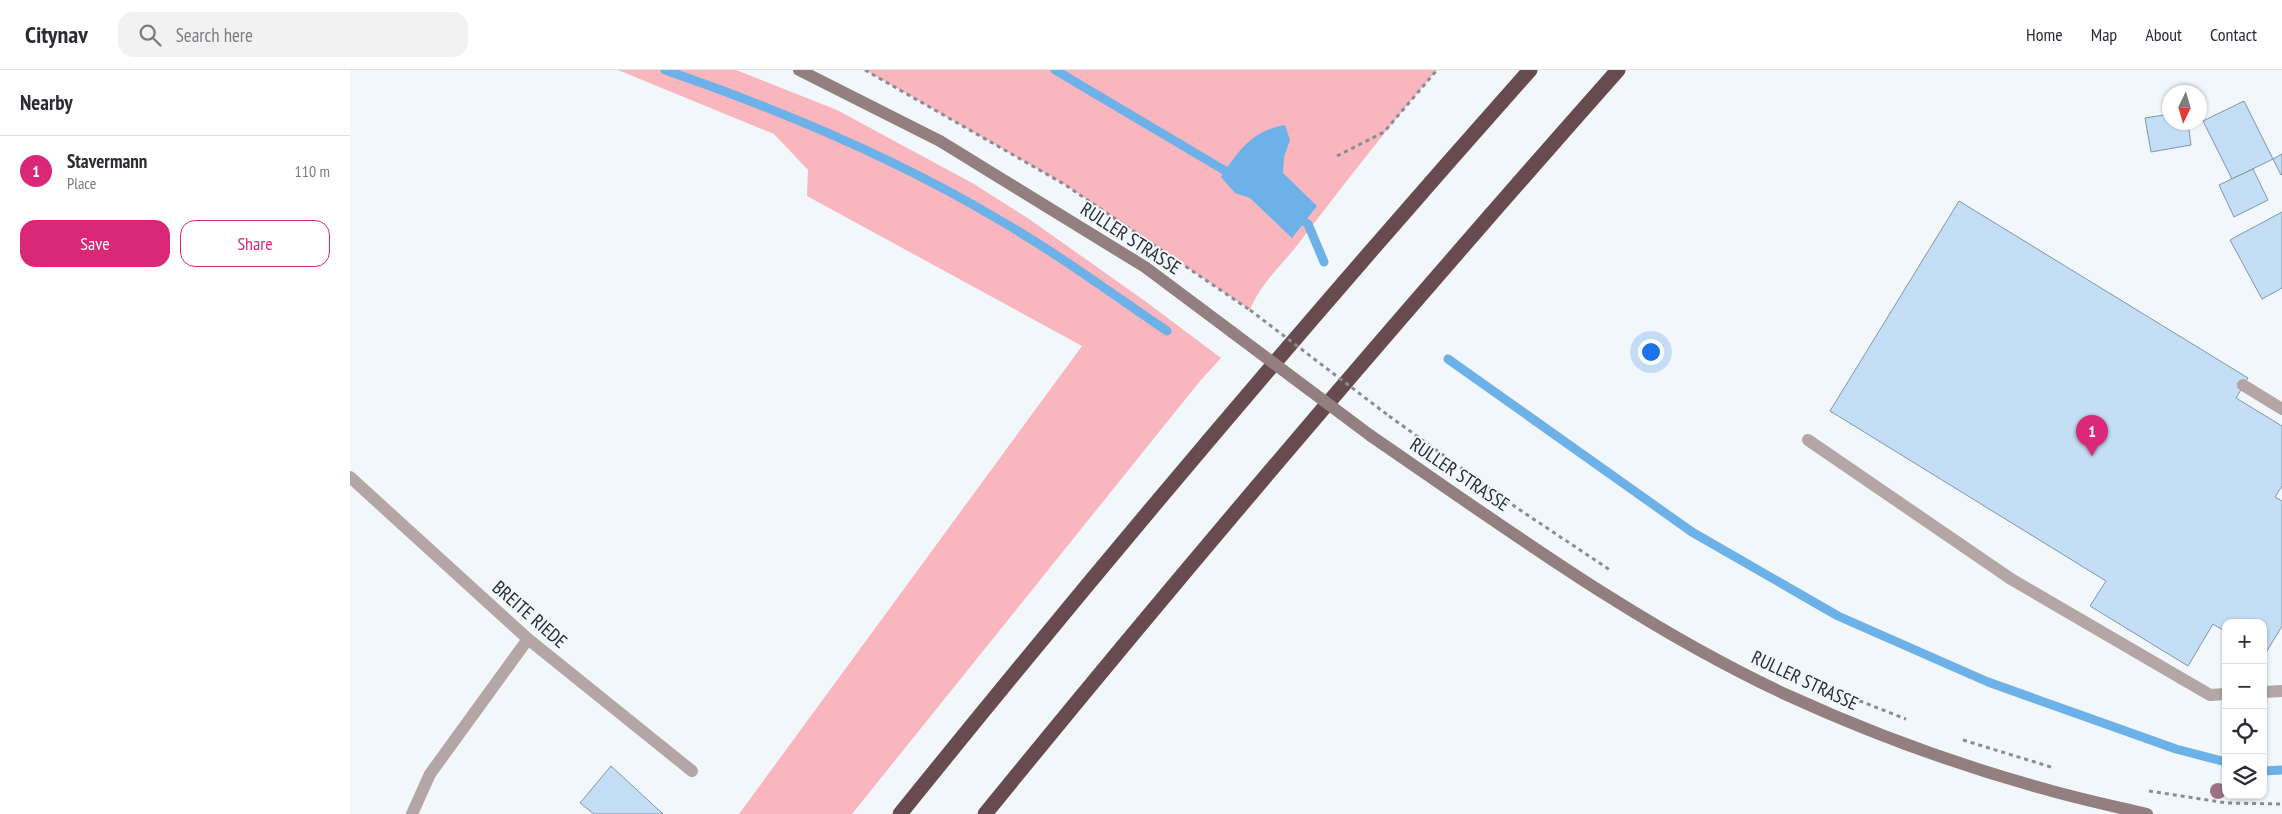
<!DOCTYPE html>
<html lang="en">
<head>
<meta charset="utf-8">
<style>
	:root { --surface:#fff; --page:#f2f2f3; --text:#2b2b33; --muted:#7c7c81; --line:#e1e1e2; --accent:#db2777 }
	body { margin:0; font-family:"PT Sans Narrow",sans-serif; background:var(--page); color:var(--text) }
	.controls { position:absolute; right:15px; bottom:15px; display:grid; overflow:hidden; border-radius:10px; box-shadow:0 1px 4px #0004 }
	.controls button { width:45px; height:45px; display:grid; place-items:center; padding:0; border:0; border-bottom:1px solid var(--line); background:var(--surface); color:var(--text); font:25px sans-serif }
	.compass { position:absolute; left:1812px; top:15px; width:45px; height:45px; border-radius:50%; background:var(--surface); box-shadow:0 1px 4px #0004; rotate:185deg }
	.you { position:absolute; left:1300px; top:281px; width:18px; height:18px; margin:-12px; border:4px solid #fff; border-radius:50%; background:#1a73e8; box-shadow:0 0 0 8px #1a73e833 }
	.badge { display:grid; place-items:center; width:32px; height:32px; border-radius:50%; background:var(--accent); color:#fff; font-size:16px; font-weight:700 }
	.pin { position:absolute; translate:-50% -41px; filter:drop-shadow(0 1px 2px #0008) }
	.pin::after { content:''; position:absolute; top:26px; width:18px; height:15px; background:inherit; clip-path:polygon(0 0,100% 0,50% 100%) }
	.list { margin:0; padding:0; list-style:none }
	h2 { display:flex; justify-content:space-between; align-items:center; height:65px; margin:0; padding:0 20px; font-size:21px }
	h2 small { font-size:16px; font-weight:400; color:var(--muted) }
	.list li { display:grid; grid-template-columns:32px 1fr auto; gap:15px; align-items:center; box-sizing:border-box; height:70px; padding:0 20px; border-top:1px solid var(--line) }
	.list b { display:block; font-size:19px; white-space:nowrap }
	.list p { margin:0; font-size:16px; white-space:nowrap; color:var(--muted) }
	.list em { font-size:16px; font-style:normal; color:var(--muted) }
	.actions { display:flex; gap:10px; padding:15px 20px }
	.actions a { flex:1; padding:11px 0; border:1px solid var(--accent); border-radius:15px; text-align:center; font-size:18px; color:var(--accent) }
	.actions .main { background:var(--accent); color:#fff }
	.icon { flex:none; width:28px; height:28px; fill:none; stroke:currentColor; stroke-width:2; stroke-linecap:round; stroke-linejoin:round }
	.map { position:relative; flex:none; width:1932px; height:744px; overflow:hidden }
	header { display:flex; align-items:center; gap:30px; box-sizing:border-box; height:70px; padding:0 25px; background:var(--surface); border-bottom:1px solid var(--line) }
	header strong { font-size:24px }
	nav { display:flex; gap:28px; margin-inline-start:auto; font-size:18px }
	.search { width:350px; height:45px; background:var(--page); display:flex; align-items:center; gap:12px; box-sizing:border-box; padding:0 18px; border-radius:15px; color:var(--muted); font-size:19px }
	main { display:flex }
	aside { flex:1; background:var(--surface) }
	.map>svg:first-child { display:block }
	.green { fill:#f9b6be }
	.water { fill:#6db1e9 }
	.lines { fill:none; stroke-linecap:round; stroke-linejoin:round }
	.stream { stroke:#6db1e9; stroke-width:9 }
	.building { fill:#c4def6; stroke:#8096aa }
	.path { stroke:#868e94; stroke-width:3; stroke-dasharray:4 4; stroke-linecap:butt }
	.lane { stroke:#b4a5a7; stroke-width:12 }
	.street { stroke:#b4a5a7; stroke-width:12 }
	.secondary { stroke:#937e80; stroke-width:12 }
	.highway { stroke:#674b4e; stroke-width:15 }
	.path-bridge { stroke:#868e94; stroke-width:3; stroke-dasharray:4 4; stroke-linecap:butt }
	.secondary-bridge { stroke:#937e80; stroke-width:12 }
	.tree { fill:#9c7281 }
	.labels { text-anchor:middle; stroke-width:4; stroke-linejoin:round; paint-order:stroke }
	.street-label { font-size:19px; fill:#242e36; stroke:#f2f7fb }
</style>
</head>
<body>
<header>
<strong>Citynav</strong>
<div class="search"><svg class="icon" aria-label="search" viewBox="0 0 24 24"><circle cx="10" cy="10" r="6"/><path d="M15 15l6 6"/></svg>Search here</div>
<nav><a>Home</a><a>Map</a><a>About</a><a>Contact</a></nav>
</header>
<main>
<aside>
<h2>Nearby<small></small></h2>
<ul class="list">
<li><span class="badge">1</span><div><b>Stavermann</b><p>Place</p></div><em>110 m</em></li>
</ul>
<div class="actions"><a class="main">Save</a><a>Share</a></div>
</aside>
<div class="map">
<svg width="1932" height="744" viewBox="0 0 1932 744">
	<rect width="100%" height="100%" fill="#f2f7fb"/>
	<g class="green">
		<path d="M268,0H386L487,40L624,114L679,149L795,231L871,288L850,311L502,744H389L732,276L457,126L458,100L424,64Z"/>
		<path d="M515,0H1087C1039,56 994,114 949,173C932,195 910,214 900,240L714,114Z"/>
	</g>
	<path class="water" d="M935,55L940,70L934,87L933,103L967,136L942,168L900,128L885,123L871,107C889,80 902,61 935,55Z"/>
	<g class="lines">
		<g class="stream">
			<path d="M315,0C428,39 543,87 646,148C705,182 761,223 817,261"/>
			<path d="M705,0L884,106"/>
			<path d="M945,146L958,154L974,192"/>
			<path d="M1098,289L1342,462L1488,546L1638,612L1826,679L1876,692"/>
			<path d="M1913,701L1932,700"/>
		</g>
	</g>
	<g class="building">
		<path d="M1894,31L1923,89L1882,109L1853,51Z"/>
		<path d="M1820,44V52H1838L1841,75L1801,82L1795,48Z"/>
		<path d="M1932,84V104L1931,105L1923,89Z"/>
		<path d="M1903,99L1918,130L1884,147L1869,115Z"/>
		<path d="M1609,131L1898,308L1886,328L1932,356V416L1925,427L1932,431V556L1914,586L1913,553H1876V562L1863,554L1838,596L1740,536L1756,511L1480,341Z"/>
		<path d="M1932,142V218L1912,229L1880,170Z"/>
		<path d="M261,696L313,744H244L230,733Z"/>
	</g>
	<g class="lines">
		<g class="path">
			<path d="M515,0L714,114L900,240"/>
			<path d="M987,86L1034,62L1087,0"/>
			<path d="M1039,346L1167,438L1260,500"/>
			<path d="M1487,622L1556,649"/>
			<path d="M1613,670L1701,697"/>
			<path d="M1799,721L1877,733L1932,734"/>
		</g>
		<g class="lane">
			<path d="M1893,315L1932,339"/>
			<path d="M1458,370L1661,509L1860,625L1876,624"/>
			<path d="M1913,622L1932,621"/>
			<path d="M62,744L80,704L178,569"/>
		</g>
		<path class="street" d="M0,407L178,569L342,701"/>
		<g class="secondary">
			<path d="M449,0L590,71L795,197L882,262"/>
			<path d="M1021,366C1154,457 1290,557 1437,625C1520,663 1607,695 1695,719C1729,729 1763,736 1797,744"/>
		</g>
		<g class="highway">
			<path d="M550,744C754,491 964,243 1180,0"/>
			<path d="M635,744C840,492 1052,244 1268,0"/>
		</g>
		<path class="path-bridge" d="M900,240L1039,346"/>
		<path class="secondary-bridge" d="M882,262L1021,366"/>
	</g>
	<circle class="tree" cx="1868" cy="721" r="8"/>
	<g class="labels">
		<g class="street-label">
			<text transform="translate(781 168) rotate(33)" y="7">RULLER STRASSE</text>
			<text transform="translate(1110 404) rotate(34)" y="7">RULLER STRASSE</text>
			<text transform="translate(180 544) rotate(41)" y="7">BREITE RIEDE</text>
			<text transform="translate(1455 610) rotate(25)" y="7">RULLER STRASSE</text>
		</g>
	</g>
</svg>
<div class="controls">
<button>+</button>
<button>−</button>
<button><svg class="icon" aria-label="locate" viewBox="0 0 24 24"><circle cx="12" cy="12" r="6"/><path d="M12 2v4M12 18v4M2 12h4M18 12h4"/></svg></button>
<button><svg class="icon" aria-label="layers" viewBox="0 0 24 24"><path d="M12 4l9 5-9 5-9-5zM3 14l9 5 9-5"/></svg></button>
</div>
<svg class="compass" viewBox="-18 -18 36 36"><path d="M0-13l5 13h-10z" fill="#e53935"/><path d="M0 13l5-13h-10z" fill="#7c7c81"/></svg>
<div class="you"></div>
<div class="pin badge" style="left:1742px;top:386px">1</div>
</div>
</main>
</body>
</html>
